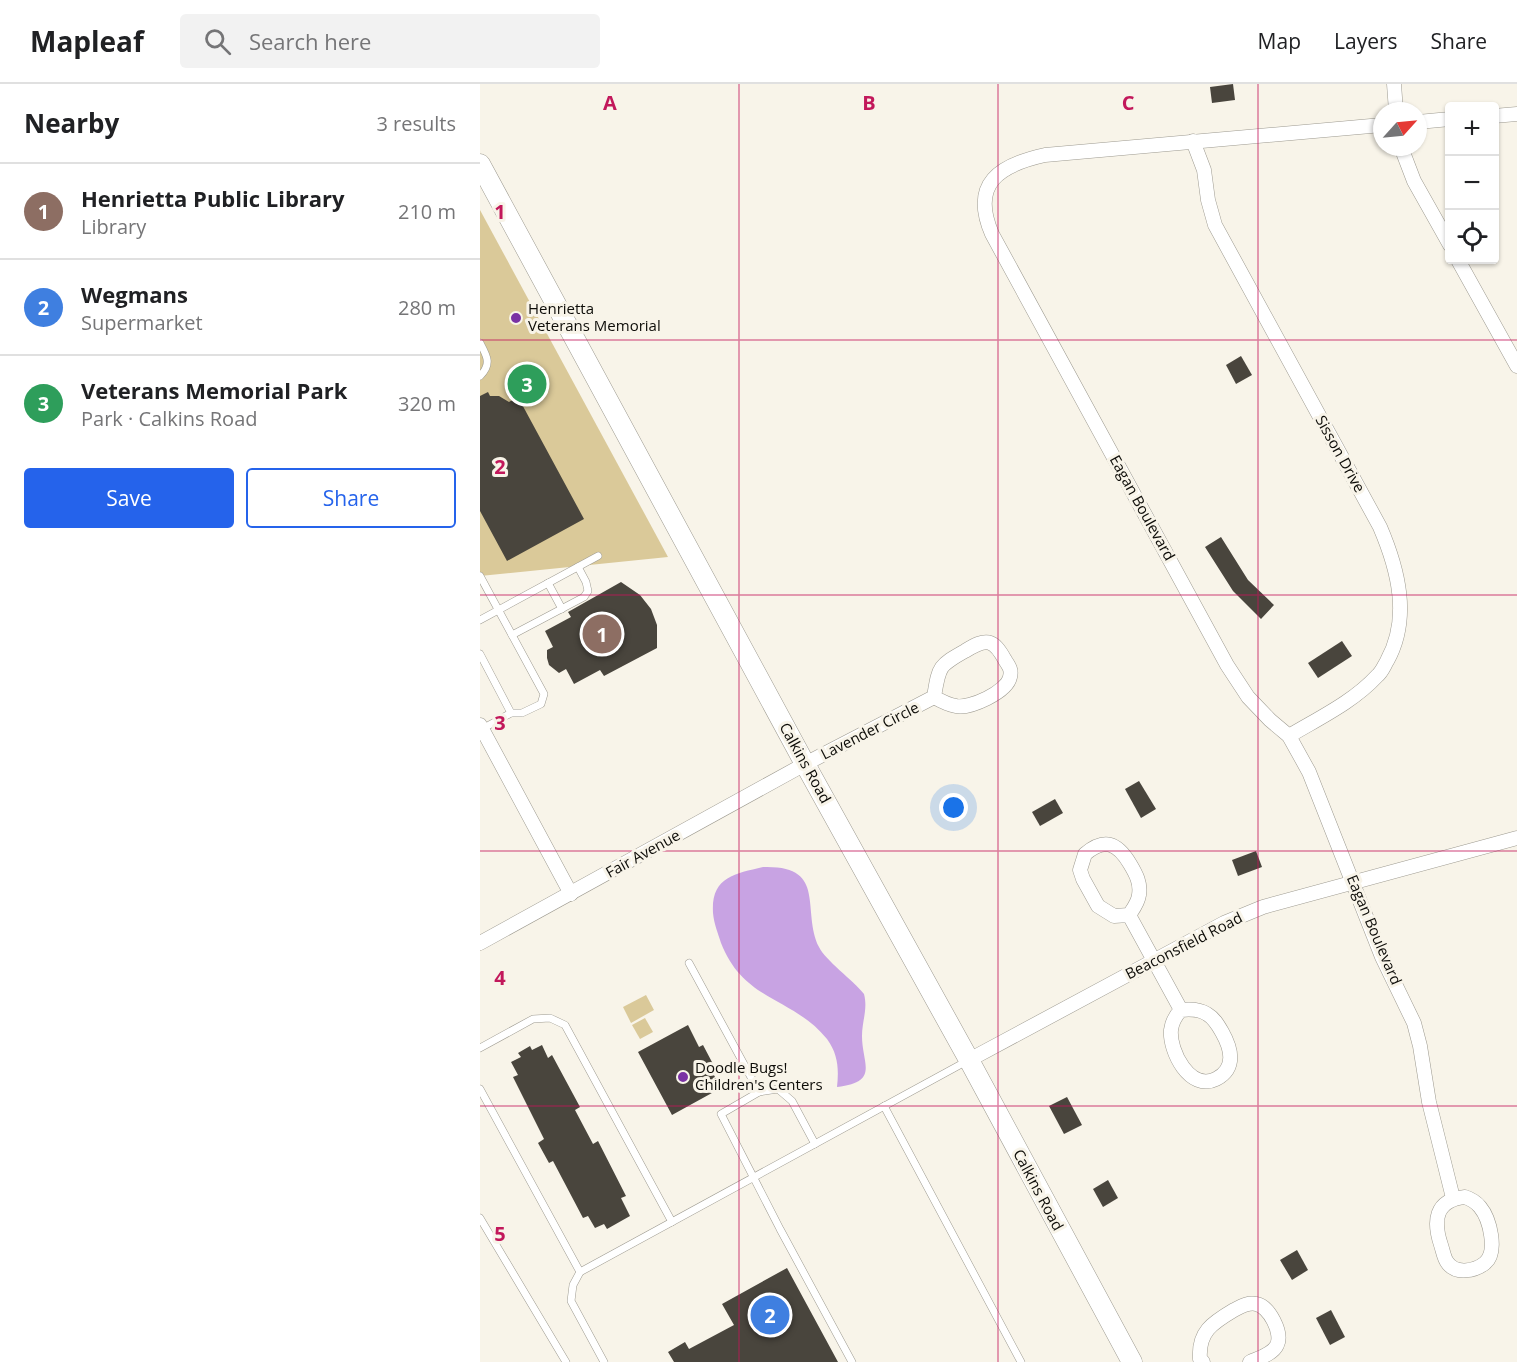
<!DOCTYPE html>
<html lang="en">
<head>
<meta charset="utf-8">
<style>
	:root { --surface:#fff; --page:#f2f2f2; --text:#202124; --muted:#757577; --line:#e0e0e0; --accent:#2563eb }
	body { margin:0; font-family:"Open Sans",sans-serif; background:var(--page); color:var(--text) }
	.controls { position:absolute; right:18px; top:18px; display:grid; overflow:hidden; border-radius:6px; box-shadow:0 2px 4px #0004 }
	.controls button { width:54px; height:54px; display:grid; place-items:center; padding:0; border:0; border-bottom:2px solid var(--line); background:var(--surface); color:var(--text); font:30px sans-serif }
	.compass { position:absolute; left:893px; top:18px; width:54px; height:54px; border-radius:50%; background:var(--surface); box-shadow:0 2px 4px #0004; rotate:63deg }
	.you { position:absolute; left:474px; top:724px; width:21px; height:21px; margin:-15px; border:4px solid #fff; border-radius:50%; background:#1a73e8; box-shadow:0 0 0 9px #1a73e833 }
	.badge { display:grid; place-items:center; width:39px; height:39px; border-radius:50%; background:var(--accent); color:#fff; font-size:20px; font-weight:700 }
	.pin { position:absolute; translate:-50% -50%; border:3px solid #fff; box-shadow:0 2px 6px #0006 }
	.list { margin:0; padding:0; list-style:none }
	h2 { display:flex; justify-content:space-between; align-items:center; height:78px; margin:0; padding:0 24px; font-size:26px }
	h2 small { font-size:20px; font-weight:400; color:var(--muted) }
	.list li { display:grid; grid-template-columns:39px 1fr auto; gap:18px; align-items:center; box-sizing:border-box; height:96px; padding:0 24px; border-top:2px solid var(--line) }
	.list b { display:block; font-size:22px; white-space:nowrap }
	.list p { margin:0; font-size:20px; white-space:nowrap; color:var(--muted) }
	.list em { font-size:20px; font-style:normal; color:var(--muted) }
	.actions { display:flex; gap:12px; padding:18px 24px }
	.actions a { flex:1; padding:14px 0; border:2px solid var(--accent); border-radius:6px; text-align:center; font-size:21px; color:var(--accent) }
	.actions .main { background:var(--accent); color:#fff }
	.icon { flex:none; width:33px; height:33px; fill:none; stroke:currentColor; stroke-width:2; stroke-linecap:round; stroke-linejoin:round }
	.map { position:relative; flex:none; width:1037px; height:1278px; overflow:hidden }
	header { display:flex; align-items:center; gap:36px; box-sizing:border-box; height:84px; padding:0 30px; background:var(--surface); border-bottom:2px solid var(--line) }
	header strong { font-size:28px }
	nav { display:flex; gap:33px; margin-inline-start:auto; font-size:21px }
	.search { width:420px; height:54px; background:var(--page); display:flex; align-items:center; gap:15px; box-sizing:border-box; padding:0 21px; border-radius:6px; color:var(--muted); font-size:22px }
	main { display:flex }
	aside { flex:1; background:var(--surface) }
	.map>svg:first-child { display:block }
	.green { fill:#dac999 }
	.water { fill:#c8a3e3 }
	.building { fill:#49453d }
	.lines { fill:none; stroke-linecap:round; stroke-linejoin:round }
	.service-casing { stroke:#9d9a90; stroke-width:8 }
	.minor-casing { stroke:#9d9a90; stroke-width:15 }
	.secondary-casing { stroke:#9d9a90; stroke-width:21 }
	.service { stroke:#fff; stroke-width:7 }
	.minor { stroke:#fff; stroke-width:14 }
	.secondary { stroke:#fff; stroke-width:20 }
	.grid { fill:none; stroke:#c2185b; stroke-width:1.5; stroke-opacity:0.55 }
	.poi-dot { fill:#7a32a4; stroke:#f8f4e9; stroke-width:2 }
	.labels { text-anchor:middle; stroke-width:6; stroke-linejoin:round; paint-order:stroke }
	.poi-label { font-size:15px; fill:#0d0c08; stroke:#f8f4e9; text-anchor:start }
	.street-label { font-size:15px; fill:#0d0c08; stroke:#f8f4e9 }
	.grid-label { font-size:20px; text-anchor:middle; font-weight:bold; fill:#c2185b; stroke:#f8f4e9; stroke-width:6; stroke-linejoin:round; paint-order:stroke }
</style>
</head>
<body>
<header>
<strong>Mapleaf</strong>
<div class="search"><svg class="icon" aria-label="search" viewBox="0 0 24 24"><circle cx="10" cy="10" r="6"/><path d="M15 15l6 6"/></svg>Search here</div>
<nav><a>Map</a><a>Layers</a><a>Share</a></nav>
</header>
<main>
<aside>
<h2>Nearby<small>3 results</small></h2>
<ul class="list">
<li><span class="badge" style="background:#8d6e63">1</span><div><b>Henrietta Public Library</b><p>Library</p></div><em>210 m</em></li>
<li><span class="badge" style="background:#3f7fe0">2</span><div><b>Wegmans</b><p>Supermarket</p></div><em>280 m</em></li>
<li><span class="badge" style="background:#2e9e5b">3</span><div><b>Veterans Memorial Park</b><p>Park · Calkins Road</p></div><em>320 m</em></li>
</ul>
<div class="actions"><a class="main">Save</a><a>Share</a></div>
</aside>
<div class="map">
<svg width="1037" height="1278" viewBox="0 0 1037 1278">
	<rect width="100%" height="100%" fill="#f8f4e9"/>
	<g class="green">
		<path d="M0,126L188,473L0,492Z"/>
		<path d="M166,911L174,926L151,939L143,923Z"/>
		<path d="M165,934L173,948L160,955L152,941Z"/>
	</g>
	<path class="water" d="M283,783C348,781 321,826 339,863C345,876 373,896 384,910C388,925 382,937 382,952C382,980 400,998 357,1003C359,985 358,970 347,955C313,913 264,918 241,859C238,849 234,840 233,829C231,793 254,790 283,783Z"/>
	<g class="building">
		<path d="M753,0L755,16L732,19L730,3Z"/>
		<path d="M761,272L772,291L756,300L746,281Z"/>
		<path d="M8,308L10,312H19L29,318L38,313L104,435L27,477L0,427V312Z"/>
		<path d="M741,453L768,496L794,521L781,535L753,507L725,463Z"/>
		<path d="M141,498L160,511L171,525L177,541V564L124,592L120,586L94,600L86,585L79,589L69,581L67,574V566L73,563L65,547L91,533L88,528Z"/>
		<path d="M862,557L872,572L838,594L828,579Z"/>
		<path d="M659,697L676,725L661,734L645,705Z"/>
		<path d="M575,715L583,729L560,742L552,728Z"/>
		<path d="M776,767L782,783L758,792L752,776Z"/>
		<path d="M208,941L219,963L223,961L233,980L229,982L241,1004L192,1031L158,968Z"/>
		<path d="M62,961L68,974L72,971L100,1023L95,1026L113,1060L118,1057L146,1112L141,1114L150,1132L127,1145L124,1140L115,1144L108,1132L103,1134L73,1077L69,1079L58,1059L64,1055L33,993L38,991L31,978L41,973L38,969L50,962L52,966Z"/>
		<path d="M587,1013L602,1041L584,1050L569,1022Z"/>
		<path d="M628,1096L638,1114L623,1123L613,1105Z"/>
		<path d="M817,1166L828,1186L812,1196L800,1176Z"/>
		<path d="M307,1184L358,1278H194L188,1268L205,1258L209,1265L254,1241L242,1220Z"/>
		<path d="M851,1226L865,1253L850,1261L836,1234Z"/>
	</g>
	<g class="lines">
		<defs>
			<g id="service">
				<path d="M0,259C7,272 12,280 0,292"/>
				<path d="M0,492L64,610L61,620L42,629H31L0,570"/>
				<path d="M68,499L82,525"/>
				<path d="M0,536L118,472"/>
				<path d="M32,551L104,513L108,507L106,498L98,483"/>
				<path d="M2,645L31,629"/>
				<path d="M209,879L279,1008"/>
				<path d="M0,964L53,935L70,934L85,941L192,1138"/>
				<path d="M0,1005L100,1188"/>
				<path d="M404,1022L541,1278"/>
				<path d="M335,1060L312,1017L298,1005L279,1008L241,1030L300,1145L372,1278"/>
				<path d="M0,1134L86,1278"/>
				<path d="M124,1278L91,1217L93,1201L100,1188L487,977"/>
			</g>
			<g id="minor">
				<path d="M914,0L916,27"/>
				<path d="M1014,32L1037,30"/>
				<path d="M938,38L970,35"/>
				<path d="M902,41L565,71C520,81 490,99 512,150L747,581L768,613L790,636L809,652L829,688L902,873L934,939L940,962L949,1018L973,1114"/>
				<path d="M713,57L724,86L728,116L735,141L900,443C918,485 931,534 907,577C904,582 902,588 897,592C873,618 839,634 809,652"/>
				<path d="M921,63L934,97L970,161"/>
				<path d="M978,176L1037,282"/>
				<path d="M0,641L91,810"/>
				<path d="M649,831L634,832L618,822L603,795L600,786L605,770C624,754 637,758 650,780C656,790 661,799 659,811C658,819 653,825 649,831L701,926C695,932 692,938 691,946C689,967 710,1008 736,995C757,984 751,964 742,948C738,941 734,934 727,930C719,925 710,925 701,926"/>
				<path d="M0,859L325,680L454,613C461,617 468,621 476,622C490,625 527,608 530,593C532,586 529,582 525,576C513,554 506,554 485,567C458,582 459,583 454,613"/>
				<path d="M489,976L744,839L783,823L1037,754"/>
				<path d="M985,1113C991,1115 996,1118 1000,1123C1010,1135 1018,1168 1005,1179C995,1187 975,1191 967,1178C964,1174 963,1167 961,1161C953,1137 955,1116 985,1113Z"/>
				<path d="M723,1278L720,1275C718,1248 732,1239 754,1226C760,1223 768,1218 776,1220C789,1222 803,1249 797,1261C793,1270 779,1274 770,1278"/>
			</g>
			<path id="secondary" d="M0,80L325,680L489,976L652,1278"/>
		</defs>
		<use href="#service" class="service-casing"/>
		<use href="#minor" class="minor-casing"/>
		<use href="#secondary" class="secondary-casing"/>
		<use href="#service" class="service"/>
		<use href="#minor" class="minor"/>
		<use href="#secondary" class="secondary"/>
	</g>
	<path class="grid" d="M259,0V1278M518,0V1278M778,0V1278M0,256H1037M0,511H1037M0,767H1037M0,1022H1037"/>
	<g class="poi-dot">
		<circle cx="36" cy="234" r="6"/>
		<circle cx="203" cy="993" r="6"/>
	</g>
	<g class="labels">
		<g class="poi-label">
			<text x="48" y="230">Henrietta<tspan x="48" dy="17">Veterans Memorial</tspan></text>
			<text x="215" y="989">Doodle Bugs!<tspan x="215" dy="17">Children's Centers</tspan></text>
		</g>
		<g class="street-label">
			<text transform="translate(860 370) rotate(61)" y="5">Sisson Drive</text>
			<text transform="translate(662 424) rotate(61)" y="5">Eagan Boulevard</text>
			<text transform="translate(390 647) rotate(-27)" y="5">Lavender Circle</text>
			<text transform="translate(325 679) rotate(61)" y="5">Calkins Road</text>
			<text transform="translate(163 770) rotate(-29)" y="5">Fair Avenue</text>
			<text transform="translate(894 846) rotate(67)" y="5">Eagan Boulevard</text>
			<text transform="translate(704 862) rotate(-27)" y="5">Beaconsfield Road</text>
			<text transform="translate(558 1106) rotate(62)" y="5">Calkins Road</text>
		</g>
	</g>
	<g class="grid-label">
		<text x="130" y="26">A</text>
		<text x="389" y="26">B</text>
		<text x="648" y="26">C</text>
		<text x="20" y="135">1</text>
		<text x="20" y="390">2</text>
		<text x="20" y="646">3</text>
		<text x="20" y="901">4</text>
		<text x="20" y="1157">5</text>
	</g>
</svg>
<div class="controls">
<button>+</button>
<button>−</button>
<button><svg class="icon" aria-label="locate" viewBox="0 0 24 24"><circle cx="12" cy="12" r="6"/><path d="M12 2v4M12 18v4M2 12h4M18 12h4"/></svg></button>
</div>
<svg class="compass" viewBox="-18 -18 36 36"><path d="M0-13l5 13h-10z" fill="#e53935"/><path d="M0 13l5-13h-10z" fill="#757577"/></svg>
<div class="you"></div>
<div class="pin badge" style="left:122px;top:550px;background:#8d6e63">1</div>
<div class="pin badge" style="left:290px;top:1231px;background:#3f7fe0">2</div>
<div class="pin badge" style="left:47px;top:300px;background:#2e9e5b">3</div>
</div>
</main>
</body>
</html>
